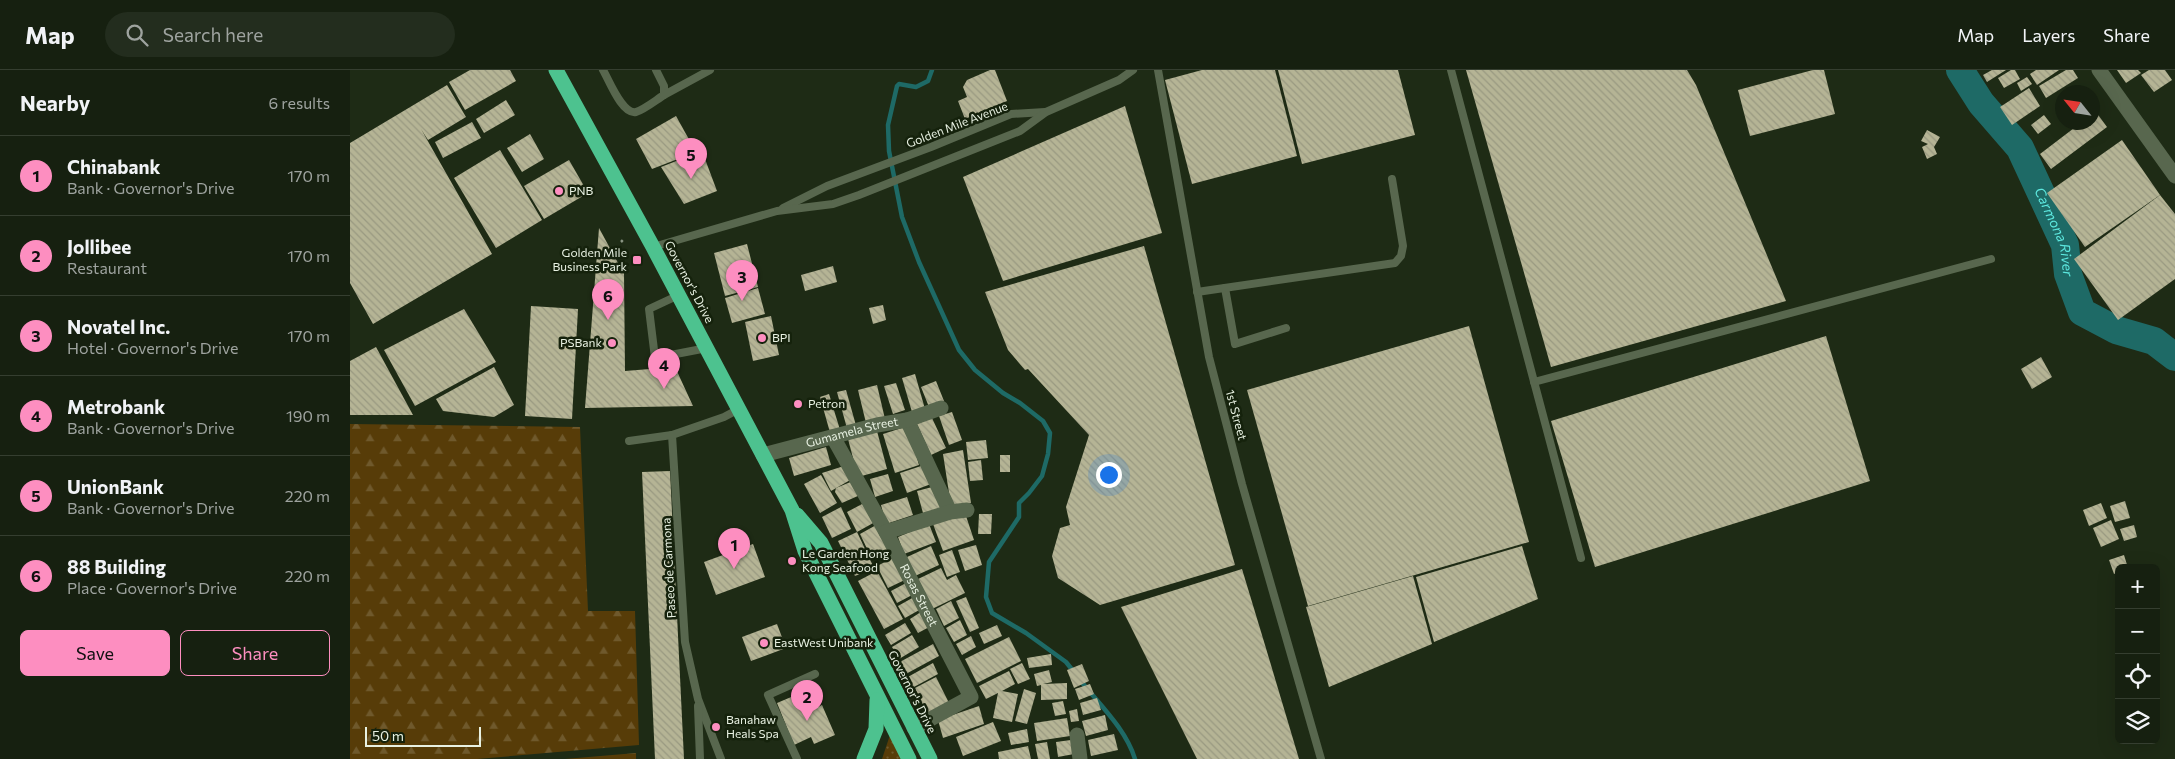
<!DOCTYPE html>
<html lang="en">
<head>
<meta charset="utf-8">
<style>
	:root { --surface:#162010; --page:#232d1e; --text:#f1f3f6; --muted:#9ea39f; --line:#353e30; --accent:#fd8ec0 }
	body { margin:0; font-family:Commissioner,sans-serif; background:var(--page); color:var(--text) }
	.controls { position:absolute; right:15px; bottom:15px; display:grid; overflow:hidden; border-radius:8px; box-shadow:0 5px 20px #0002 }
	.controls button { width:45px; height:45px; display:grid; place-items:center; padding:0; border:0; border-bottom:1px solid var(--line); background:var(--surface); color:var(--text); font:25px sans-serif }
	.compass { position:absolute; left:1705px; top:15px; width:45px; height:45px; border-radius:50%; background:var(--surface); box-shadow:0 5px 20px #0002; rotate:300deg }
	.scale { position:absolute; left:15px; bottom:12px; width:116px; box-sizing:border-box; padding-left:5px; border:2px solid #e8f1e2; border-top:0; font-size:14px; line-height:18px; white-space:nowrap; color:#e8f1e2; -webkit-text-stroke:4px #15220c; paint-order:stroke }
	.you { position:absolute; left:758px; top:404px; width:18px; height:18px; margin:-12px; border:4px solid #fff; border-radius:50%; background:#1a73e8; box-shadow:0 0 0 8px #1a73e833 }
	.badge { display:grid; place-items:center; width:32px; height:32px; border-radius:50%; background:var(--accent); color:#111; font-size:16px; font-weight:700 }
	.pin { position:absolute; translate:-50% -41px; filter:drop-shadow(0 1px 2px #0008) }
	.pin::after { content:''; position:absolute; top:26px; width:18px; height:15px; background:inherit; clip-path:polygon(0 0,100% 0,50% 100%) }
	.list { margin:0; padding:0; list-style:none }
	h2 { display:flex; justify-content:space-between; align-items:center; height:65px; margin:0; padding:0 20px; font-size:21px }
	h2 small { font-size:16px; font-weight:400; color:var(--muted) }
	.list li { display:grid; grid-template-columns:32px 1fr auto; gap:15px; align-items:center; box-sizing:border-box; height:80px; padding:0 20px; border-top:1px solid var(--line) }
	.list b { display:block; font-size:19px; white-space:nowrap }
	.list p { margin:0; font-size:16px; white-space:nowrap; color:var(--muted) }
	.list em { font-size:16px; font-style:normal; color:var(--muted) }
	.actions { display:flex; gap:10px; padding:15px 20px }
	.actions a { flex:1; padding:11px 0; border:1px solid var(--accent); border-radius:8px; text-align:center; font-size:18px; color:var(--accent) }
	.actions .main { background:var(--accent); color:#111 }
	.icon { flex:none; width:28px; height:28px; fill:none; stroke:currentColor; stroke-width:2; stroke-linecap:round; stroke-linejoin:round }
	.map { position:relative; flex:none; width:1825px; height:689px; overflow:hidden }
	header { display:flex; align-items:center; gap:30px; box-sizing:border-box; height:70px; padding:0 25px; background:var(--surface); border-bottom:1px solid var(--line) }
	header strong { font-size:24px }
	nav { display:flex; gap:28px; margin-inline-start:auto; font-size:18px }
	.search { width:350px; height:45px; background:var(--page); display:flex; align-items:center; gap:12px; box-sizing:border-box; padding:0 18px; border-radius:28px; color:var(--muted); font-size:19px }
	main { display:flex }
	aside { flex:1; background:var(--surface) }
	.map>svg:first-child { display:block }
	.grass { fill:url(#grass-dots) }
	.forest { fill:url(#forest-firs) }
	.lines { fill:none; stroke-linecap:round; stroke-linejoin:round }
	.stream { stroke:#1e6a66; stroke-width:4.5 }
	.river { stroke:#1e6a66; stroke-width:28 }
	.building { fill:url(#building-back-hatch) }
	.path { stroke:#8c9785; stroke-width:2.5; stroke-dasharray:2.5 4; stroke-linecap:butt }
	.lane { stroke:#58674e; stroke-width:8 }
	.street { stroke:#58674e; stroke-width:15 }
	.secondary { stroke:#58674e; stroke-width:15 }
	.highway { stroke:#4dc28f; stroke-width:15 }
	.poi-dot { fill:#fd8ec0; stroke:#15220c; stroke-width:2 }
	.labels { text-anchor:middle; stroke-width:5; stroke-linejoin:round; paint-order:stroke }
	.street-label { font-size:12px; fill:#e8f1e2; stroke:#15220c }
	.poi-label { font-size:12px; fill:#e8f1e2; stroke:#15220c; text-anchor:start }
	.water-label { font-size:14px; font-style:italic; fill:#5ce7de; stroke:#15220c }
</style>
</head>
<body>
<header>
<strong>Map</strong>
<div class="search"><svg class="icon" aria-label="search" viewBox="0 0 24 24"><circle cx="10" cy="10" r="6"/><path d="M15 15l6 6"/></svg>Search here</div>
<nav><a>Map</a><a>Layers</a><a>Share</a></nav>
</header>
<main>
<aside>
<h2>Nearby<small>6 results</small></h2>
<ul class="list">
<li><span class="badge">1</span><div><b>Chinabank</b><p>Bank · Governor's Drive</p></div><em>170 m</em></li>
<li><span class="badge">2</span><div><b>Jollibee</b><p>Restaurant</p></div><em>170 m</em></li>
<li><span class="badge">3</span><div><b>Novatel Inc.</b><p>Hotel · Governor's Drive</p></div><em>170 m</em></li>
<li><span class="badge">4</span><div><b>Metrobank</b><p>Bank · Governor's Drive</p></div><em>190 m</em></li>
<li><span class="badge">5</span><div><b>UnionBank</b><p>Bank · Governor's Drive</p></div><em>220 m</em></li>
<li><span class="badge">6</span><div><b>88 Building</b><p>Place · Governor's Drive</p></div><em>220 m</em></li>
</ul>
<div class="actions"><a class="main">Save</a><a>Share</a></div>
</aside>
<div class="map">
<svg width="1825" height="689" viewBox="0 0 1825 689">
	<defs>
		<pattern id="grass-dots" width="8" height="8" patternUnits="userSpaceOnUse" patternTransform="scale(1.25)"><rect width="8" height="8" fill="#573c08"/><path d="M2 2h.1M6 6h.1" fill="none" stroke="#6f592c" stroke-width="1.8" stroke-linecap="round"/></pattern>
		<pattern id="forest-firs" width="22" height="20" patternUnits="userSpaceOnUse" patternTransform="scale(1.25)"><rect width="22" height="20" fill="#573c08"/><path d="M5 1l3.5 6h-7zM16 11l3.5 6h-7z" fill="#6f592c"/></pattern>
		<pattern id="building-back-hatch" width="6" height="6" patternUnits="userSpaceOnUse" patternTransform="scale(1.25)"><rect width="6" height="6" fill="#b5b495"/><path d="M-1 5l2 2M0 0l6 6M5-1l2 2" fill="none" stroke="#999981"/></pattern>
	</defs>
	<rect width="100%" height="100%" fill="#1e2b15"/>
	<path class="grass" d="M540,665L552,689H532Z"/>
	<g class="forest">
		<path d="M0,354L230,357L238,541H285L289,675L127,689H0Z"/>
		<path d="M286,683V689H215Z"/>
	</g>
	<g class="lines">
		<g class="stream">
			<path d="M582,0L578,11L566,17L549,14L547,16L538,55L539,81L552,147L569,192L609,280L625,300L653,323L670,333L693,351L700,363L698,384L692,406L679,423L669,433V447L639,492L636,527L642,543L676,563L716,592L724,602"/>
			<path d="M730,610C749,634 776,659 785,689"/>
		</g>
		<path class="river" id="s1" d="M1610,0L1631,33L1670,78L1715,175L1718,204L1732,242L1766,260L1804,271L1825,287"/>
	</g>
	<g class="building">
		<path d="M120,0H160L166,11L115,40L99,12Z"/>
		<path d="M640,0H645L657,31L615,49L608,31L617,27L613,17L617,10Z"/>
		<path d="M852,0H925L947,86L842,114L815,10Z"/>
		<path d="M928,0H1048L1065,65L952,94Z"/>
		<path d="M1116,0H1337L1346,15L1436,231L1201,297Z"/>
		<path d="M1463,0H1474L1485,44L1400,66L1388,20Z"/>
		<path d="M1642,0H1656L1637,12L1633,5Z"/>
		<path d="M1661,0H1665L1670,9L1654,18L1648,8Z"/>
		<path d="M1686,0H1709L1687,15L1680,4Z"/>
		<path d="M1716,0H1723L1728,8L1696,28L1689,16Z"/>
		<path d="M1767,0H1788L1791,3L1776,13Z"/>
		<path d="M1799,0H1815L1822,10L1804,22L1791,5Z"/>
		<path d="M1677,7L1682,14L1671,21L1667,13Z"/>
		<path d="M97,15L116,47L78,70L71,59L142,184L23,254L0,213V73Z"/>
		<path d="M1679,18L1690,36L1662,55L1650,37Z"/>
		<path d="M156,30L165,45L134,63L126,49Z"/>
		<path d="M775,36L812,163L653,211L613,107Z"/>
		<path d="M1746,42L1757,57L1701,99L1690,84L1732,52H1742V44Z"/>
		<path d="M1694,45L1701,54L1688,64L1681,55Z"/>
		<path d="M326,46L346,82L302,99L286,69Z"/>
		<path d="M122,52L131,68L93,88L85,72Z"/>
		<path d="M1577,60L1590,67L1584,77L1587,84L1577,89L1572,77L1578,74L1571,71Z"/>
		<path d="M180,64L194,89L172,102L157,78Z"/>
		<path d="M1772,70L1810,125L1735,177L1697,123Z"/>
		<path d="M150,80L192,150L146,178L104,108Z"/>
		<path d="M352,81L367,121L334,134L311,97Z"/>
		<path d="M219,90L238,123L194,149L174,116Z"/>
		<path d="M1810,125L1825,144V209L1768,250L1724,189Z"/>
		<path d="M249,158L274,204L275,301L325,297L343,336L235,338Z"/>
		<path d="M397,174L408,217L375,226L364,183Z"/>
		<path d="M794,176L885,495L750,535L708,508L702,486L710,458L720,455L716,437L739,365L678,299L675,300L658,280L635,222Z"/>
		<path d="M483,196L487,212L455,221L451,205Z"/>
		<path d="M408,218L415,244L382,253L375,228Z"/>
		<path d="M533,235L536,250L523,254L519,238Z"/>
		<path d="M181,236L228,239L222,349L175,346Z"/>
		<path d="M114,239L146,292L65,336L34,280Z"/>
		<path d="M421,246L429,285L403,291L395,252Z"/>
		<path d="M1119,256L1179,472L958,536L897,320Z"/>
		<path d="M1476,266L1520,411L1245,497L1201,351Z"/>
		<path d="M26,277L63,345H0V291Z"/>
		<path d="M1691,287L1702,307L1682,319L1671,299Z"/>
		<path d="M144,297L164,335L144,347L93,341L86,329Z"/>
		<path d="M565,304L575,339L562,342L552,308Z"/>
		<path d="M586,311L594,331L579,337L571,317Z"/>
		<path d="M546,313L555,340L543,344L534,316Z"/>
		<path d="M527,315L535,349L516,353L508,320Z"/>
		<path d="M496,320L507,359L498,362L487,322Z"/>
		<path d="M479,324L491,363L481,366L470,327Z"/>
		<path d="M602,342L612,370L599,375L589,346Z"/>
		<path d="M582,348L596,378L581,385L567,354Z"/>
		<path d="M558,356L569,395L545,403L533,364Z"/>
		<path d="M527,361L537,399L508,407L498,369Z"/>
		<path d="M636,370L638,388L618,390L616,372Z"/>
		<path d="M476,377L481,395L444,406L439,388Z"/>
		<path d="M613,380L621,433L601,436L593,384Z"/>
		<rect x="650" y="385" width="10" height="17"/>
		<path d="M631,390L633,410L620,411L618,392Z"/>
		<path d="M574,395L581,414L557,423L550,403Z"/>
		<path d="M494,396L502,409L481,421L472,403Z"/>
		<path d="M320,401L334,689H305L292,402Z"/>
		<path d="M538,404L543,421L525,427L520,409Z"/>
		<path d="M471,405L487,433L470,443L454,414Z"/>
		<path d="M503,411L510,425L492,433L485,422L486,418Z"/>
		<path d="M586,416L591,439L573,443L567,421Z"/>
		<path d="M557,427L563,445L536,454L531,435Z"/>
		<path d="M1775,431L1780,448L1765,452L1760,436Z"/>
		<path d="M514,433L525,452L507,462L497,442Z"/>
		<path d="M1751,433L1757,448L1739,456L1733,440Z"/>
		<path d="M491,437L501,459L482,468L472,447Z"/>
		<path d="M615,443L624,470L593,481L583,454Z"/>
		<path d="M629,444H642L641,464H628Z"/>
		<path d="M1761,450L1769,469L1751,477L1743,458Z"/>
		<path d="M528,454L541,480L522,489L510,464Z"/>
		<path d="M579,454L586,472L554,484L548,467Z"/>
		<path d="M1784,455L1787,467L1774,471L1770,459Z"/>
		<path d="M507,462L524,498L505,506L488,471Z"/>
		<path d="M403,474L415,507L366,525L354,492Z"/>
		<path d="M626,475L632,495L615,501L608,480Z"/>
		<path d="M581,476L589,495L565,506L557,487Z"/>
		<path d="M1172,476L1188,529L1084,572L1066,507Z"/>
		<path d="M602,480L610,502L597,507L589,485Z"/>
		<path d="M1774,485L1778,498H1769V502L1764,504L1759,490Z"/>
		<path d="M547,486L559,508L538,518L527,496Z"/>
		<path d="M591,498L597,510L606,505L615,523L582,539L568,509Z"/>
		<path d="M892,499L915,575L949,689H847L771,537Z"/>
		<path d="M527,501L553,549L534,559L508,511Z"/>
		<path d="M1063,506L1082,574L979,617L956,537Z"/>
		<path d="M558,512L564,524L547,533L541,521Z"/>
		<path d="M564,527L571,539L555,548L548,536Z"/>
		<path d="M616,527L629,558L620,562L606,531Z"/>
		<path d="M601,531L609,548L594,556L586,539Z"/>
		<path d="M574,540L583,555L568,563L560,549Z"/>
		<path d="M610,550L617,565L604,572L596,558Z"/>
		<path d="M555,553L561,563L541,575L535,565Z"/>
		<path d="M427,554L436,578L401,591L392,567Z"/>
		<path d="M647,555L652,566L634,574L629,563Z"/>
		<path d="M562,565L569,577L549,589L542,577Z"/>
		<path d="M621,566L626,577L612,585L606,574Z"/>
		<path d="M659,567L671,591L627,613L615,589Z"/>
		<path d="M583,574L589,586L554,605L548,593Z"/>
		<path d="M701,584L702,595L679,598L677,588Z"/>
		<path d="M583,593L588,604L562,618L556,608Z"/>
		<path d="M672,593L680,609L668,614L660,599Z"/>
		<path d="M732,594L739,611L724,618L717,600Z"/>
		<path d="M699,600L702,612L693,614L717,613V629L691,630V615L687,616L684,604Z"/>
		<path d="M659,601L665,614L652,621L668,624L662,652L643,648L648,623L636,629L629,616Z"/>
		<path d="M586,607L600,635L578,646L565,618Z"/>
		<path d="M740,614L744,624L729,630L725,619Z"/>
		<path d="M674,619L686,623L677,654L665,651Z"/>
		<path d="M453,622L456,629L463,626L468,637L472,635L485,665L464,674L461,667L444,675L427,633Z"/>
		<path d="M747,628L751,640L733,645L730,633Z"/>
		<path d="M713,631L716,644L705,646L702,633Z"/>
		<path d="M629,636L634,654L593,668L588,650Z"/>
		<path d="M727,639L729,651L721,652L719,641Z"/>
		<path d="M755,645L758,660L736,666L732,651Z"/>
		<path d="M717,648L720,666L687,671L684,653Z"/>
		<path d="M643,652L651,671L613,686L606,667Z"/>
		<path d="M677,659L679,672L661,675L658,663Z"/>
		<path d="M764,664L768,680L741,686L738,670Z"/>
		<path d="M721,670L724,684L708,687L706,672Z"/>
		<path d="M697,672L700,689H688L685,674Z"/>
		<path d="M678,676L681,689H649L648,682Z"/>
	</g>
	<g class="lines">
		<path class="path" d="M271,172L273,170"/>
		<g class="lane">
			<path d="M253,0C259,10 272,45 286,42C295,39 306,30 314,25V16L306,0"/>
			<path d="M808,0L859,287L892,414L971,689"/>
			<path d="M1101,0L1231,488"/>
			<path d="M314,25L360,0"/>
			<path d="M433,138L477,116L581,77L661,44L695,42"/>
			<path d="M303,177L427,141L483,134L509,125L670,61L696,42L769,10L783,0"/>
			<path d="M875,218L885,274L936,258"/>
			<path d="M847,222L1045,193L1051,186L1053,176L1042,109"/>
			<path d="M329,225L299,239L305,288L357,278"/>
			<path d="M1184,312L1641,189"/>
			<path d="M322,365L335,572L348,629L371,689"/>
			<path d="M279,371L322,365L374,347L389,339"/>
			<path d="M348,636L350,689"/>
			<path d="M447,689L418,625L465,604"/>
		</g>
		<g class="street">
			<path d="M557,350L600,442"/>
			<path id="s2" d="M483,367L536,462L621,627L564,658"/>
			<path id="s3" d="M413,385L527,355L557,350L591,338"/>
			<path d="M536,462L600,442L617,440"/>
			<path d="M727,665L730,689"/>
		</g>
		<path class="secondary" d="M1749,0L1825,106"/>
		<g class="highway">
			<path d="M206,0L303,177L442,440L455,481L559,689"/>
			<path d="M447,445L471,473L580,689"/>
			<path d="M514,689L526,659L527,630"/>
		</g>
	</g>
	<g class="poi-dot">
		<circle cx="209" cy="121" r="5"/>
		<rect x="282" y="185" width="10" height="10" rx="2.5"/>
		<circle cx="412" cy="268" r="5"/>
		<circle cx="262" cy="273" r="5"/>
		<circle cx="448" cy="334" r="5"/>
		<circle cx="442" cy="491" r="5"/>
		<circle cx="414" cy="573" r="5"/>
		<circle cx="366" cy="657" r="5"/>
	</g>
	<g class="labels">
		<g class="street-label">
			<text transform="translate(607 55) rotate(-21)" y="4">Golden Mile Avenue</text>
			<text transform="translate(339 212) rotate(62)" y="4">Governor's Drive</text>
			<text transform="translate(886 345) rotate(75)" y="4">1st Street</text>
			<text dy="4" stroke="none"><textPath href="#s3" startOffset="92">Gumamela Street</textPath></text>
			<text transform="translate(319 498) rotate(-93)" y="4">Paseo de Carmona</text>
			<text dy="4" stroke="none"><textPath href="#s2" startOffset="180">Rosas Street</textPath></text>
			<text transform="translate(562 622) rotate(63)" y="4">Governor's Drive</text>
		</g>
		<g class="poi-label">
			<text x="219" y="125">PNB</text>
			<text x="277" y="187" text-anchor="end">Golden Mile<tspan x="277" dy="14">Business Park</tspan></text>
			<text x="422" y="272">BPI</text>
			<text x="252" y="277" text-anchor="end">PSBank</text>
			<text x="458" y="338">Petron</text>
			<text x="452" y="488">Le Garden Hong<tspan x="452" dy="14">Kong Seafood</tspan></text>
			<text x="424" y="577">EastWest Unibank</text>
			<text x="376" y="654">Banahaw<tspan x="376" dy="14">Heals Spa</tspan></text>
		</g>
		<g class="water-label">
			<text dy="5" stroke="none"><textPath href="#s1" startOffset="190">Carmona River</textPath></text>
		</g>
	</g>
</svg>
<div class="controls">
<button>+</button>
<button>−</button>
<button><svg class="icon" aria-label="locate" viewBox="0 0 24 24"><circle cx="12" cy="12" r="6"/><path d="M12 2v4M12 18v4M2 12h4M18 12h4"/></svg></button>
<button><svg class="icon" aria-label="layers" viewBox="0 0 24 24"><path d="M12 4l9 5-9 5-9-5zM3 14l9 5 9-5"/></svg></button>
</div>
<svg class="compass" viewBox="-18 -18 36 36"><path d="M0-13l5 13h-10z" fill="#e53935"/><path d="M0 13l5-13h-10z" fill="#9ea39f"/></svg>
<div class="scale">50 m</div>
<div class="you"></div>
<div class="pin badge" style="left:384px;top:499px">1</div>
<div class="pin badge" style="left:457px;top:651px">2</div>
<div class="pin badge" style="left:392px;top:231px">3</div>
<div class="pin badge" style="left:314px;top:319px">4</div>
<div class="pin badge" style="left:341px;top:109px">5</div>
<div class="pin badge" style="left:258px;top:250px">6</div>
</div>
</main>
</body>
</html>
